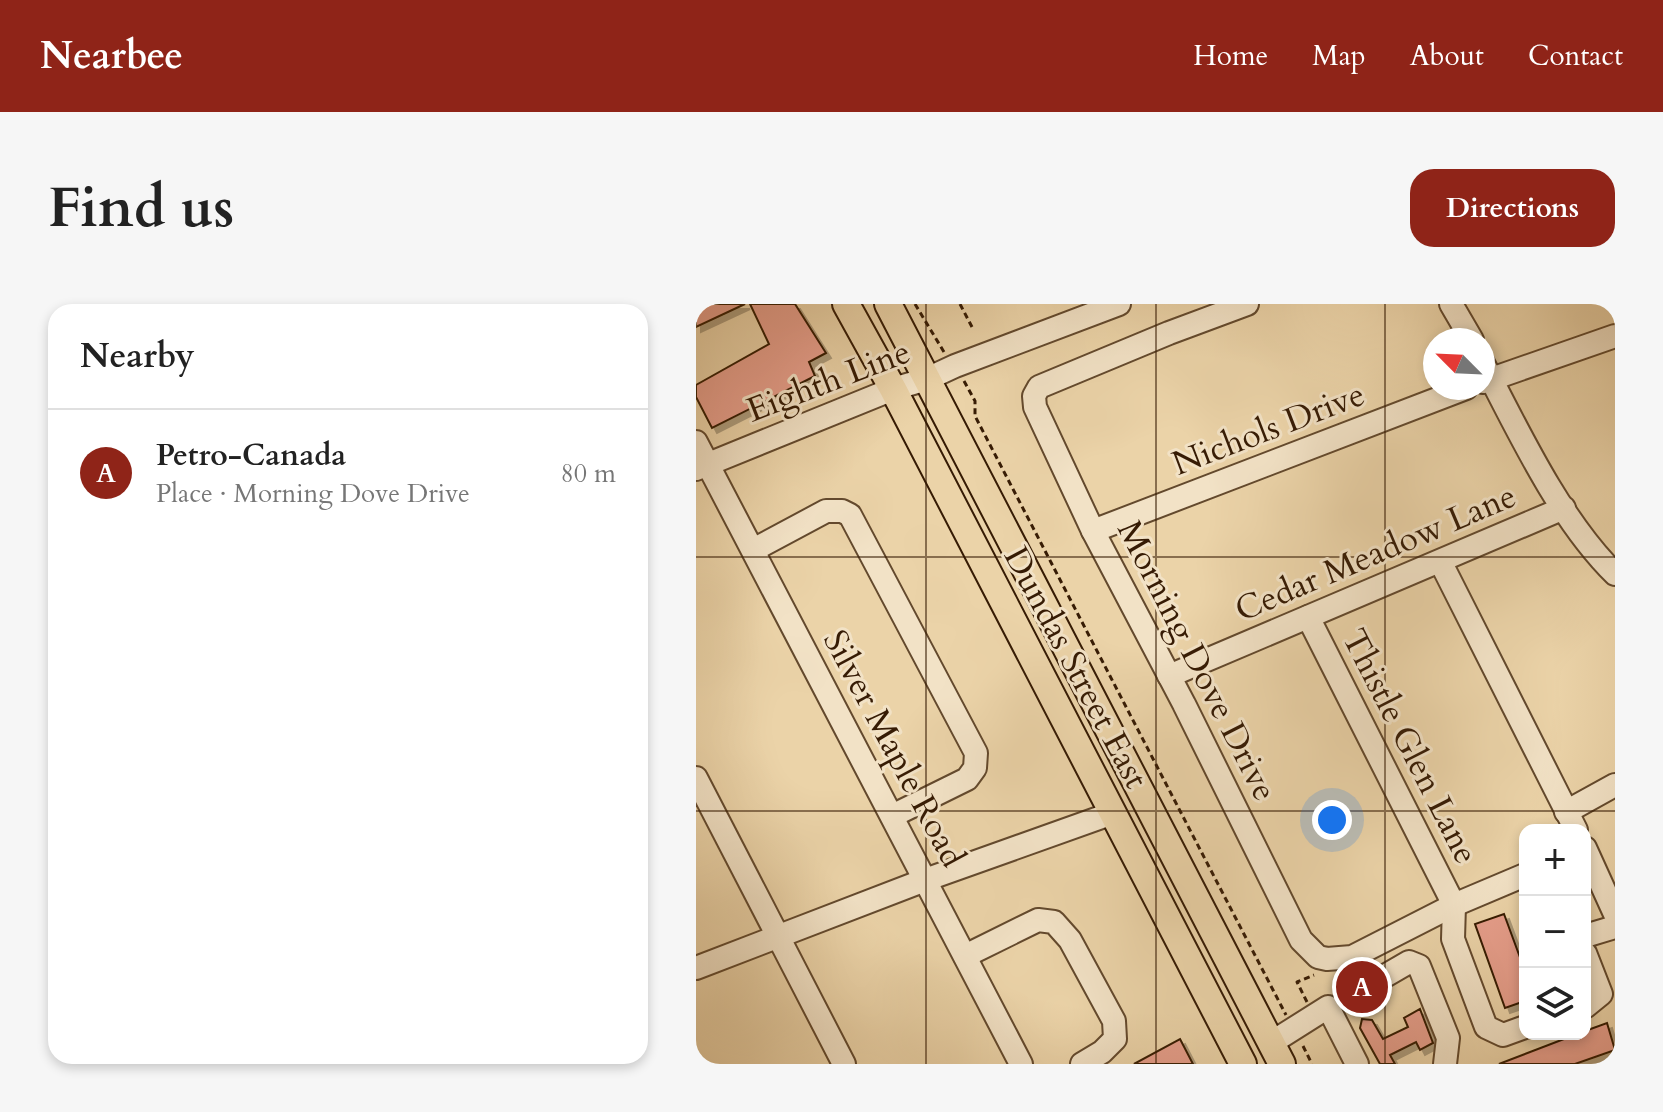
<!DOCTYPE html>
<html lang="en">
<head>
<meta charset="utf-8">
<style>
	:root { --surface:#fff; --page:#f6f6f6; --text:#222; --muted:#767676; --line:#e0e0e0; --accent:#8f2418 }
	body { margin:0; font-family:Cardo,serif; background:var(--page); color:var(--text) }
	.controls { position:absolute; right:24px; bottom:24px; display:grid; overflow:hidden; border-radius:16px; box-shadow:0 4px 12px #0003 }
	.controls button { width:72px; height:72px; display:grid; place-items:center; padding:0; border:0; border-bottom:2px solid var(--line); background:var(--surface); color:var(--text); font:40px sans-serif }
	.compass { position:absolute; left:727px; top:24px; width:72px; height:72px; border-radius:50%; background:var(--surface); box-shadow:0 4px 12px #0003; rotate:294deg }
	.you { position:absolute; left:636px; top:516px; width:28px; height:28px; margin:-20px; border:6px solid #fff; border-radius:50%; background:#1a73e8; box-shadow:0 0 0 12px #1a73e833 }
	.badge { display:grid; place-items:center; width:52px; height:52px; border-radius:50%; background:var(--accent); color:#fff; font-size:26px; font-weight:700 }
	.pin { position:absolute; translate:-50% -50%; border:4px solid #fff; box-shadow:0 2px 8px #0006 }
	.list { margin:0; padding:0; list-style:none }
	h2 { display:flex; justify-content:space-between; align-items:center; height:104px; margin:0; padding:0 32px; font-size:34px }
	h2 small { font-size:26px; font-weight:400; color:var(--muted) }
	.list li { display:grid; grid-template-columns:52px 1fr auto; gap:24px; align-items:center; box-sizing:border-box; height:128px; padding:0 32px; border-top:2px solid var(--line) }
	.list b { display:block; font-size:30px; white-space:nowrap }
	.list p { margin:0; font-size:26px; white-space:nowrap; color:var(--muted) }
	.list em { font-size:26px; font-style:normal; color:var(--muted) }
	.icon { flex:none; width:44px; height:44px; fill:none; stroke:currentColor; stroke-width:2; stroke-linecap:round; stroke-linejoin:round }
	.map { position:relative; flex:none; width:919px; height:760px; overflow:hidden; border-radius:24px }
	header { display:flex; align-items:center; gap:48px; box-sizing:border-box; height:112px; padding:0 40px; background:var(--accent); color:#fff }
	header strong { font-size:38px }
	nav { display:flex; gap:44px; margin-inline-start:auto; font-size:28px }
	.intro { display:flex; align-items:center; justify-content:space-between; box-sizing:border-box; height:192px; padding:0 48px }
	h1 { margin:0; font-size:56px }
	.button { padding:20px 36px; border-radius:24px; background:var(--accent); color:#fff; font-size:28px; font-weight:700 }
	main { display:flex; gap:48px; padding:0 48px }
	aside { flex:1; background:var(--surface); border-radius:24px; box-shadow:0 4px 12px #0003 }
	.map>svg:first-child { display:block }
	.building { fill:#e69e8b; stroke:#361b04; stroke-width:2; filter:url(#shadow) }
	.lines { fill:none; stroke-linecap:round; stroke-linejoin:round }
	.minor-tunnel { stroke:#c7ae87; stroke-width:22; stroke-dasharray:22 11; stroke-linecap:butt }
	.minor-casing { stroke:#63492d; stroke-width:26 }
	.major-casing { stroke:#361b04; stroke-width:30 }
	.path { stroke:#361b04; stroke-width:3; stroke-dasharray:6 4; stroke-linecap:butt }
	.minor { stroke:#f2e2c6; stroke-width:22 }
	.major { stroke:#ebd3a8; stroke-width:26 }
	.grid { fill:none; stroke:#361b04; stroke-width:2; stroke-opacity:0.55 }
	.labels { text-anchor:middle; stroke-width:6; stroke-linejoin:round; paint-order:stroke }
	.street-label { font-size:34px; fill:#361b04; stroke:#f2e2c6 }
</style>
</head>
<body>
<header>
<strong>Nearbee</strong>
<nav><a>Home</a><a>Map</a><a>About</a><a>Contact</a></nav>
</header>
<div class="intro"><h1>Find us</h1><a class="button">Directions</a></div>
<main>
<aside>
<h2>Nearby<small></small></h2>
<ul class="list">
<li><span class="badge">A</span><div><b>Petro-Canada</b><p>Place · Morning Dove Drive</p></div><em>80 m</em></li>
</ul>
</aside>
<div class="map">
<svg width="919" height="760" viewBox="0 0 919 760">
	<defs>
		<filter id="shadow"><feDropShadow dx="5" dy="5" stdDeviation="0" flood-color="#0004"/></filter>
	</defs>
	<rect width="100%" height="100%" fill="#ebd3a8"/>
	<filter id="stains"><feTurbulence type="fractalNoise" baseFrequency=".0025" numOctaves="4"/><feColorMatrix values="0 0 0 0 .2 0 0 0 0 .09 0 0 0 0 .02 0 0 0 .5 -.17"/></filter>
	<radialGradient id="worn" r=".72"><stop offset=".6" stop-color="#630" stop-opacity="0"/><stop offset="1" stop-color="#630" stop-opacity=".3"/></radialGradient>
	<g class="building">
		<path d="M0,0H49L0,23Z"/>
		<path d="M54,0H99L130,49L113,58L119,72L16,124L0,93V81L73,40Z"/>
		<path d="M808,610L829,667V697L809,704L779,620Z"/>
		<path d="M669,670L670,682L675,688L654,699L646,682Z"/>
		<path d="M724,705L737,739L724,746L720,738L694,751L699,760H684L664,724L666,715L676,716L687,735L712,723L708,714Z"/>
		<path d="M911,719L919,746L879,760H803L881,730H889V727Z"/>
		<path d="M484,735L497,760H438Z"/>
	</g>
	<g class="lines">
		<path class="minor-tunnel" d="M651,692L682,676"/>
		<defs>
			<g id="minor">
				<path d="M551,0L473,29L343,83L338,92L339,103L397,227L488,400L605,636L622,653L631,655L656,653L758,601L829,571"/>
				<path d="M755,0L776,36"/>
				<path d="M787,59C822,127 864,216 919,270"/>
				<path d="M787,78L919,32"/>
				<path d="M0,138L325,760"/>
				<path d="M0,165L197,85L231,75L259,62L423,0"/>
				<path d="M397,227L770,84"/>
				<path d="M57,246L130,207H146L154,211L280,449L279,464L271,475L196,512"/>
				<path d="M745,259L880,526"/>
				<path d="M612,313L758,601L757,635L790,723L807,731L829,723"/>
				<path d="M473,372L868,204"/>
				<path d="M0,474L148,760"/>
				<path d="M870,508L919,481"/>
				<path d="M889,544L919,610"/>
				<path d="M889,632L919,623"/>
				<path d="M889,649L905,690L889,703"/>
				<path d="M269,652L342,616L358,618L374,636L418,717L419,735L406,748L386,760"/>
				<path d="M0,664L229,576L417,509"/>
				<path d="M682,676L713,658L723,662L752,734L749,760"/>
				<path d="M575,739L632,703L661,760"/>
			</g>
			<g id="major">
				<path d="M150,0L197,85L547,760"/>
				<path d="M192,0L586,760"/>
			</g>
		</defs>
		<use href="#minor" class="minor-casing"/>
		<use href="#major" class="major-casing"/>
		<g class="path">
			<path d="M219,0L248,48"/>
			<path d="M264,0L276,23"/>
			<path d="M268,77L279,97V112L590,711"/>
			<path d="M611,698L601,678L618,671"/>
			<path d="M607,742L616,760"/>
		</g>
		<use href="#minor" class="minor"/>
		<use href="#major" class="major"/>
	</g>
	<path class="grid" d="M230,0V760M460,0V760M689,0V760M0,253H919M0,507H919"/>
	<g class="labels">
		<g class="street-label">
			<text transform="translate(132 76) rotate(-21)" y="12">Eighth Line</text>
			<text transform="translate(572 124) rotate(-21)" y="12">Nichols Drive</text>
			<text transform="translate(679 248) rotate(-23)" y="12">Cedar Meadow Lane</text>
			<text transform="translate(502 356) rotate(63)" y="12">Morning Dove Drive</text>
			<text transform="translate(381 363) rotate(62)" y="12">Dundas Street East</text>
			<text transform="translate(715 442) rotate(63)" y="12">Thistle Glen Lane</text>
			<text transform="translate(199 444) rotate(62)" y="12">Silver Maple Road</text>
		</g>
	</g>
	<rect width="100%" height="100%" filter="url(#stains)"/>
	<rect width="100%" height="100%" fill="url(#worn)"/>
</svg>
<div class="controls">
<button>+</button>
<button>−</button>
<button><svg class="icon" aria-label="layers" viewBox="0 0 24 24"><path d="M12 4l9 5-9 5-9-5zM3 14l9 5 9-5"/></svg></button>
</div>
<svg class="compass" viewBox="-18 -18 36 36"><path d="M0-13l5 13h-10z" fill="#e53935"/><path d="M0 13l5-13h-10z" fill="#767676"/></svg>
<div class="you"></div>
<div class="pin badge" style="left:666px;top:683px">A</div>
</div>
</main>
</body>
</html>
